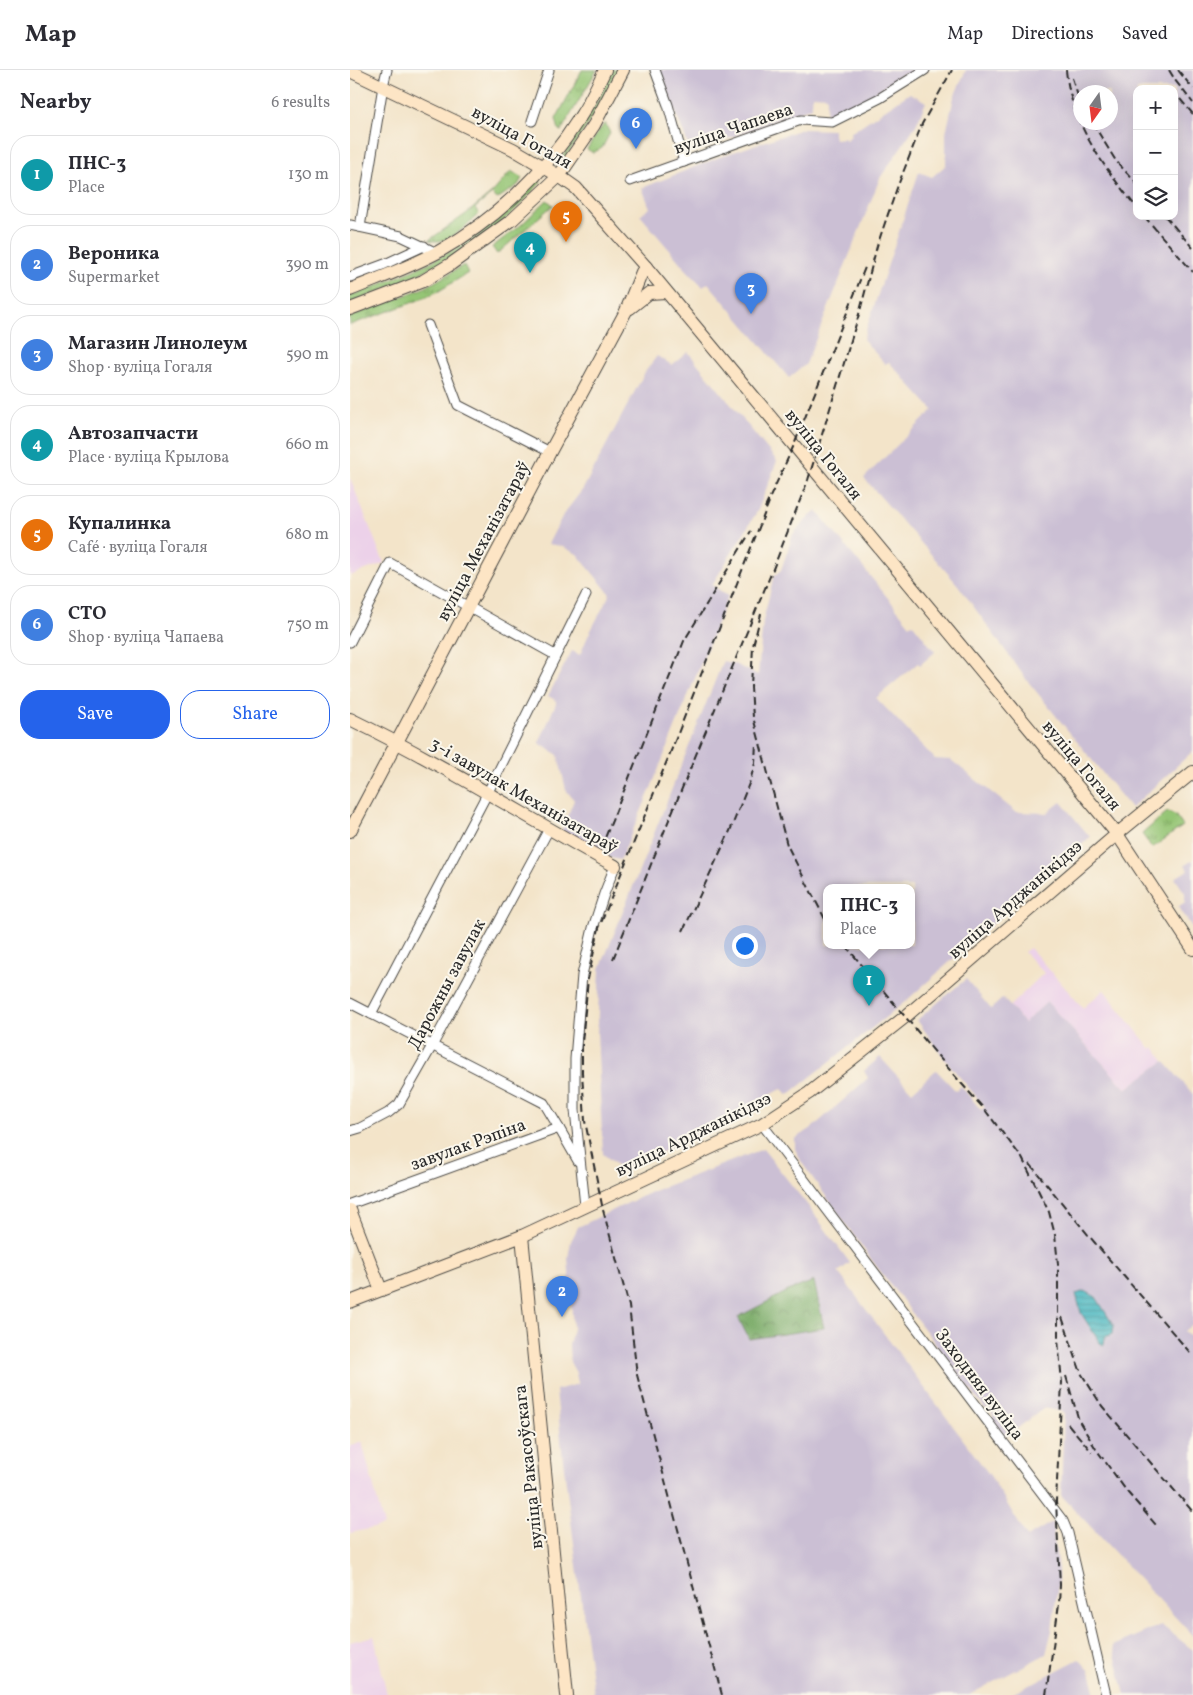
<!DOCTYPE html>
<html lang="en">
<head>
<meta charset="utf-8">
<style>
	:root { --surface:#fff; --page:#f7f7f7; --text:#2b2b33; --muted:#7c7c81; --line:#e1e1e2; --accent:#2563eb }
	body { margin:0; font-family:Vollkorn,serif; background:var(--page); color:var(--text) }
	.controls { position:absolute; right:15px; top:15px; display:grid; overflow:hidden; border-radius:10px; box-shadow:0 5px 20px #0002 }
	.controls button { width:45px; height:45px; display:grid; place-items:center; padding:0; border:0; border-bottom:1px solid var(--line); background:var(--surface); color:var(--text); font:25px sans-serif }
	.compass { position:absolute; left:723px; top:15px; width:45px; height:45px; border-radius:50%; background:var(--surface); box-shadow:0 5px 20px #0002; rotate:194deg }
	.you { position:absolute; left:394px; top:875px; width:18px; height:18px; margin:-12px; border:4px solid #fff; border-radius:50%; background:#1a73e8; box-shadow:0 0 0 8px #1a73e833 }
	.badge { display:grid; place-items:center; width:32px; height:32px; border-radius:50%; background:var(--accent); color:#fff; font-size:16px; font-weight:700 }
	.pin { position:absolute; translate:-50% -41px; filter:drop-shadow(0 1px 2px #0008) }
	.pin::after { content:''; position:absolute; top:26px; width:18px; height:15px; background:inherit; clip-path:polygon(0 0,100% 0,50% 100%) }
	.popup { position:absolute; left:473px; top:814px; width:92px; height:65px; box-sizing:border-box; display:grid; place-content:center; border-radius:10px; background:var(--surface); filter:drop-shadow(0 1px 4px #0005); font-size:16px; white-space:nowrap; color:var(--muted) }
	.popup b { font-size:19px; color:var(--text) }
	.popup::after { content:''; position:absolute; left:50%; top:100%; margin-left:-10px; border:10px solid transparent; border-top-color:var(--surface) }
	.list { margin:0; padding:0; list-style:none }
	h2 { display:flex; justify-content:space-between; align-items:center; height:65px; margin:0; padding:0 20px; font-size:21px }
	h2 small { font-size:16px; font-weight:400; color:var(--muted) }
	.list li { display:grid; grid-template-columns:32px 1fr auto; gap:15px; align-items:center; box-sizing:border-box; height:80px; margin:0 10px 10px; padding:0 10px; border:1px solid var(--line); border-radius:20px }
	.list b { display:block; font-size:19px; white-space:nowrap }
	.list p { margin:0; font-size:16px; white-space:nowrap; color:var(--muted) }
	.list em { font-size:16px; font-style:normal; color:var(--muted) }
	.actions { display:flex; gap:10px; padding:15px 20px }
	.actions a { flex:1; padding:11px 0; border:1px solid var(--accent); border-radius:20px; text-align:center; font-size:18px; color:var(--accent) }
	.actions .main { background:var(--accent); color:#fff }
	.icon { flex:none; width:28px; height:28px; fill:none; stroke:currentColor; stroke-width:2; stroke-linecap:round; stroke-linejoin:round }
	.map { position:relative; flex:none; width:843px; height:1625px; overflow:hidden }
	header { display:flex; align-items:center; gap:30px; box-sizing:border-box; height:70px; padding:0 25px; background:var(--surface); border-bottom:1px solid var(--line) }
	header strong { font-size:24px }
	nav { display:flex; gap:28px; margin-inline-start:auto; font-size:18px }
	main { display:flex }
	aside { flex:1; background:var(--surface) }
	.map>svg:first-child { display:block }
	.built { fill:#ecd1e9 }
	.industrial { fill:#cbbfd4; fill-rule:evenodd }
	.grass { fill:url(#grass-tufts); stroke:#607850 }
	.forest { fill:url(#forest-crowns); stroke:#526a48 }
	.water { fill:url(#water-rules); stroke:#397076 }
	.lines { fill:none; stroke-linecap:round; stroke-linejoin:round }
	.street-casing { stroke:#494743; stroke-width:11 }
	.secondary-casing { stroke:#494743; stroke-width:14 }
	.street { stroke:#fff; stroke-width:9 }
	.secondary { stroke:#fde5c5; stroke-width:12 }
	.rail { stroke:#2b2b2b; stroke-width:2; stroke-dasharray:8 4; stroke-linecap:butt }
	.labels { text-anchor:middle; stroke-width:4; stroke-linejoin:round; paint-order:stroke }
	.street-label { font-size:18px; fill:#2b2b2b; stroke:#fbf7ec }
</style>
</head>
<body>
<header>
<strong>Map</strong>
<nav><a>Map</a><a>Directions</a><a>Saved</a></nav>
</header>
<main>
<aside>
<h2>Nearby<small>6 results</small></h2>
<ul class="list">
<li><span class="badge" style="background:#0f9aa8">1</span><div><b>ПНС-3</b><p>Place</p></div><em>130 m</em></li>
<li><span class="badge" style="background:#3f7fe0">2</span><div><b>Вероника</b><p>Supermarket</p></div><em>390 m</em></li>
<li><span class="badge" style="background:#3f7fe0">3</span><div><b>Магазин Линолеум</b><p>Shop · вуліца Гогаля</p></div><em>590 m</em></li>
<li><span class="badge" style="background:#0f9aa8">4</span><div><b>Автозапчасти</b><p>Place · вуліца Крылова</p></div><em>660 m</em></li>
<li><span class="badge" style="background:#e8710a">5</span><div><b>Купалинка</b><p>Café · вуліца Гогаля</p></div><em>680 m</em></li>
<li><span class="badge" style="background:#3f7fe0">6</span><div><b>СТО</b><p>Shop · вуліца Чапаева</p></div><em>750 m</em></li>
</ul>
<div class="actions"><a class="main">Save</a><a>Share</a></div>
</aside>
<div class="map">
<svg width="843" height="1625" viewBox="0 0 843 1625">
	<defs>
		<pattern id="grass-tufts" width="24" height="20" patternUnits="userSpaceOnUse" patternTransform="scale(1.25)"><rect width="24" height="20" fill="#95c574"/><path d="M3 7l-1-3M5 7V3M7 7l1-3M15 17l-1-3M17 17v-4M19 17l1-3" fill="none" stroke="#7aa05f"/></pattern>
		<pattern id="forest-crowns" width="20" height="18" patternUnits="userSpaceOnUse" patternTransform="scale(1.25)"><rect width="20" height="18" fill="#78aa66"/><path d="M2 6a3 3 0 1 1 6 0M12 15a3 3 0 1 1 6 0" fill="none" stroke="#638b54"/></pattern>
		<pattern id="water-rules" width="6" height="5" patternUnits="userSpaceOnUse" patternTransform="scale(1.25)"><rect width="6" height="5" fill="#47b6c0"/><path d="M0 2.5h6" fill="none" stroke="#3b949c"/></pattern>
	</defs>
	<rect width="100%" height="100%" fill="#fbf7ec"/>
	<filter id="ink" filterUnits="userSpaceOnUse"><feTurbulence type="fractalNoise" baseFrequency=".02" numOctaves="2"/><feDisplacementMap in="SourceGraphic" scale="10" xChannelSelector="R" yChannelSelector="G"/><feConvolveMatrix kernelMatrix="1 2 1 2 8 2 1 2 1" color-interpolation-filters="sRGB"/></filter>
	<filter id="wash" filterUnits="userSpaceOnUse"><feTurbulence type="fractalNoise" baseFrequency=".0096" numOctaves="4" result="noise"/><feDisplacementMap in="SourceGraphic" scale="20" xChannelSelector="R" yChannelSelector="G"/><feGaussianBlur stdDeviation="1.12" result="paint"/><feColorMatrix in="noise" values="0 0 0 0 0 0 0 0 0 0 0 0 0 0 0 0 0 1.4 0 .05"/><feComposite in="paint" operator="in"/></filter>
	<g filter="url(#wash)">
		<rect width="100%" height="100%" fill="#f3e4c9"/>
		<g class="built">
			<path d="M0,408L34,493L0,506Z"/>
			<path d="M680,878L733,938L754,920L801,979L804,977L814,991L776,1019L697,932L674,953L660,936L694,903L674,882Z"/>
			<path d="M12,1372L34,1456L0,1463V1375Z"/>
			<path d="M24,1566L37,1625H0V1572Z"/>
		</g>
		<g class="industrial">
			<path d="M309,0H565L557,6L554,4L505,36L481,48L476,49L477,26L462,25V37L380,68L356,76L339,77Z"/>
			<path d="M616,0H843V681L781,738L676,609L608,515L514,408L583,340L539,292L535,294L513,269L569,102L582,107L596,95V63L604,27ZM787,19H824V146H787ZM730,22H760V52H730Z"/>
			<path d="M560,23L576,32L566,55L530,108L456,294L439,308L358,213L353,217L333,196L290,145L300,138L292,118L372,86L452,59L483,60L485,69L494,68L496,70L501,66L500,63Z"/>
			<path d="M338,282L427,391L408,440L362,515L378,526L299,723L270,790L255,787L211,762L224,730L216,720L208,685L189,673L207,631L198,626L222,581L230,585L238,566L260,524L227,484L211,476L198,474L213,445L233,419L295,302L307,286L322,295Z"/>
			<path d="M466,440L560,555L563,554L585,582L570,595L568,593L526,628L585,689L601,690L666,742L697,743L711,732L740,767L556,931L438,1025L432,1019L417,1026L419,1030L400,1041L367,1055L368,1058L272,1099L253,1084L247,964L250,899L373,591L384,594L408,605L413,551L424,506L431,500L443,464ZM476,817H562V875H476Z"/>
			<path d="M843,790V857H842L828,837L835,832V823L825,808L838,800L835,795Z"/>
			<path d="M616,909L641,939L653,928L674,953L697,932L776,1019L814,991L843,1024V1254L834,1261L843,1269V1566L711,1425L714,1342L694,1338L656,1367L643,1351V1345L639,1338L635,1339L521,1189L452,1093L445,1079V1069L462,1058L518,1008L514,1001L530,987L562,1022L586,1000L606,1021L611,1016L631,1040L635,1037L597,992L567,950Z"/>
			<path d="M413,1079L459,1137L500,1193L488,1202L641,1407L677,1467L702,1452L708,1499V1514L702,1560L696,1584L619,1625H244L213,1390L206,1320L228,1314L226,1303L220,1292L219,1275L223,1258L218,1188L221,1171L228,1157L301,1122Z"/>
			<path d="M811,1555L843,1580V1625H775L763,1576Z"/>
			<path d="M729,1589L740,1601L746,1625H660Z"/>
		</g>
		<g class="grass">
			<path d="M232,0H247L211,61L209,60L206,49Z"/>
			<path d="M262,0H268L240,51L215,88L212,89V87L249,28Z"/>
			<path d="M255,53L260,63L252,78L243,83L237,79L248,62Z"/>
			<path d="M161,101L172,108L168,115L147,129L142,124L125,138L129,144C114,156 100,176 79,170L116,144L143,122Z"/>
			<path d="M190,110V113C179,125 168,138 155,149C109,188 55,212 0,233V226C54,206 107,183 152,146C165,136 176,123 187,111Z"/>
			<path d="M197,130L203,135L147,184L142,177L171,155Z"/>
			<path d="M114,195L118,203L89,221L64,232L0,255V247L76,217Z"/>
			<path d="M817,742L825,745L833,756L802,778L792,764Z"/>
		</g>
		<path class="forest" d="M464,1211L474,1258L399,1269L388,1247L438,1221Z"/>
		<path class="water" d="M735,1221L746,1227L764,1256L763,1264L755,1267L754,1275L750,1273L731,1243L726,1224Z"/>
	</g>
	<g filter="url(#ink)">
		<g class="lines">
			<defs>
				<g id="street">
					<path d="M305,0L318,35L334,92"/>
					<path d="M182,51L199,0"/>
					<path d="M280,111L451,50L482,52L530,28L575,0"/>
					<path d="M0,155L51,166L87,183"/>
					<path d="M10,157L33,16L37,0"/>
					<path d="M0,207L35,194L74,176"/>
					<path d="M78,255L108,335L200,382"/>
					<path d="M0,572L40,493L205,585"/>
					<path d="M0,933L194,1033L209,1058"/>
					<path d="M21,944L138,722L236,525"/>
					<path d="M412,1054L713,1451L718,1463L756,1625"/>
					<path d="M0,1061L10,1058L38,1043L49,1034L82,976L199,759"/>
					<path d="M0,1134L209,1058L228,1091"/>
					<path d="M235,1136L225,1040V989L232,905L243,858L254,824L265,796"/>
				</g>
				<g id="secondary">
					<path d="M0,1L163,79L209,106L226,118L296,197L767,764L843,879"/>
					<path d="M0,220C29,208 60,197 88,182C145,150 195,103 230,47C240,32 247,16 255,0"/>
					<path d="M280,238L299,223L316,222"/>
					<path d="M0,239L73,211L101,194L162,150L209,106L244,55L273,0"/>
					<path d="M0,649C91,693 176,747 265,796"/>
					<path d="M0,761L200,382L276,241L292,202L296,197"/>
					<path d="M0,1140L31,1220"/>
					<path d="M172,1166L217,1625"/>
					<path d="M0,1232L172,1166L412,1054L459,1023L555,947L767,764L843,702"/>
				</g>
			</defs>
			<use href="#street" class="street-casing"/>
			<use href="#secondary" class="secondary-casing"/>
			<use href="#street" class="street"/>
			<use href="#secondary" class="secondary"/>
			<g class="rail">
				<path d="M716,0C721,54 754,97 787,138"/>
				<path d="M819,0L825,10L843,33"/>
				<path d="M828,0L843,19"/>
				<path d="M722,8L730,32"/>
				<path d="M830,29L843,44"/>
				<path d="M742,52L766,91L787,114"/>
				<path d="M794,146L843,202"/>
				<path d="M815,146L843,178"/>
				<path d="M415,438L444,375L516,195"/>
				<path d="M411,544L403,576L401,617L403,647L437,775L476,851"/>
				<path d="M251,778L334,571L401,461"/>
				<path d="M333,861L380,761L400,711L405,693L406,672"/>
				<path d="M495,875L604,1005L635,1040L672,1088L699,1142L705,1165L708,1194V1270L712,1312L706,1431L710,1515L709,1534L696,1625"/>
				<path d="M263,889L316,757L423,499L458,410L510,241L527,176L547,118L572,54L602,0"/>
				<path d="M680,1094L739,1166L843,1286"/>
				<path d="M712,1247L731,1303L752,1336L843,1442"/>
				<path d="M716,1306L729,1351L746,1379L778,1423L807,1456"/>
				<path d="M718,1354L742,1382"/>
				<path d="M372,1625L287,1305L279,1236L253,1140L235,1051L232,1002V973L238,909L249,858L323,676L419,432"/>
			</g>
		</g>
	</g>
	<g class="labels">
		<g class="street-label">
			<text transform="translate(383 58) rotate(-19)" y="6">вуліца Чапаева</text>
			<text transform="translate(172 67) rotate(29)" y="6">вуліца Гогаля</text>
			<text transform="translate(474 384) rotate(51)" y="6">вуліца Гогаля</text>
			<text transform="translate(133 471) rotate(-62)" y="6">вуліца Механізатараў</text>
			<text transform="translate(732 695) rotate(50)" y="6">вуліца Гогаля</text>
			<text transform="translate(174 725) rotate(30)" y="6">3-і завулак Механізатараў</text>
			<text transform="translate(665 829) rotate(-41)" y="6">вуліца Арджанікідзэ</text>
			<text transform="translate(96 914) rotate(-62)" y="6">Дарожны завулак</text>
			<text transform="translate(343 1064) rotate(-26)" y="6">вуліца Арджанікідзэ</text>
			<text transform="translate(118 1074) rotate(-20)" y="6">завулак Рэпіна</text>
			<text transform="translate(630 1314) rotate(53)" y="6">Заходняя вуліца</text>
			<text transform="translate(178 1397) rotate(-96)" y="6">вуліца Ракасоўскага</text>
		</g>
	</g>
</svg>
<div class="controls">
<button>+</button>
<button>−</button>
<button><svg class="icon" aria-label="layers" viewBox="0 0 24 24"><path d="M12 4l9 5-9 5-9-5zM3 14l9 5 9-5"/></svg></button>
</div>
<svg class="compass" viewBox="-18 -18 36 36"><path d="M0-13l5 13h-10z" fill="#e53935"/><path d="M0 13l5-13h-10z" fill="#7c7c81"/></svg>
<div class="you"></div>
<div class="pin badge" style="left:519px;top:936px;background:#0f9aa8">1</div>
<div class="popup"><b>ПНС-3</b>Place</div>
<div class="pin badge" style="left:212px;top:1247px;background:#3f7fe0">2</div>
<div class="pin badge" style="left:401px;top:244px;background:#3f7fe0">3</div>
<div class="pin badge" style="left:180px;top:203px;background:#0f9aa8">4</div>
<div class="pin badge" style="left:216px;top:172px;background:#e8710a">5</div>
<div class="pin badge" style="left:286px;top:79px;background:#3f7fe0">6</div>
</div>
</main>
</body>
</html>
